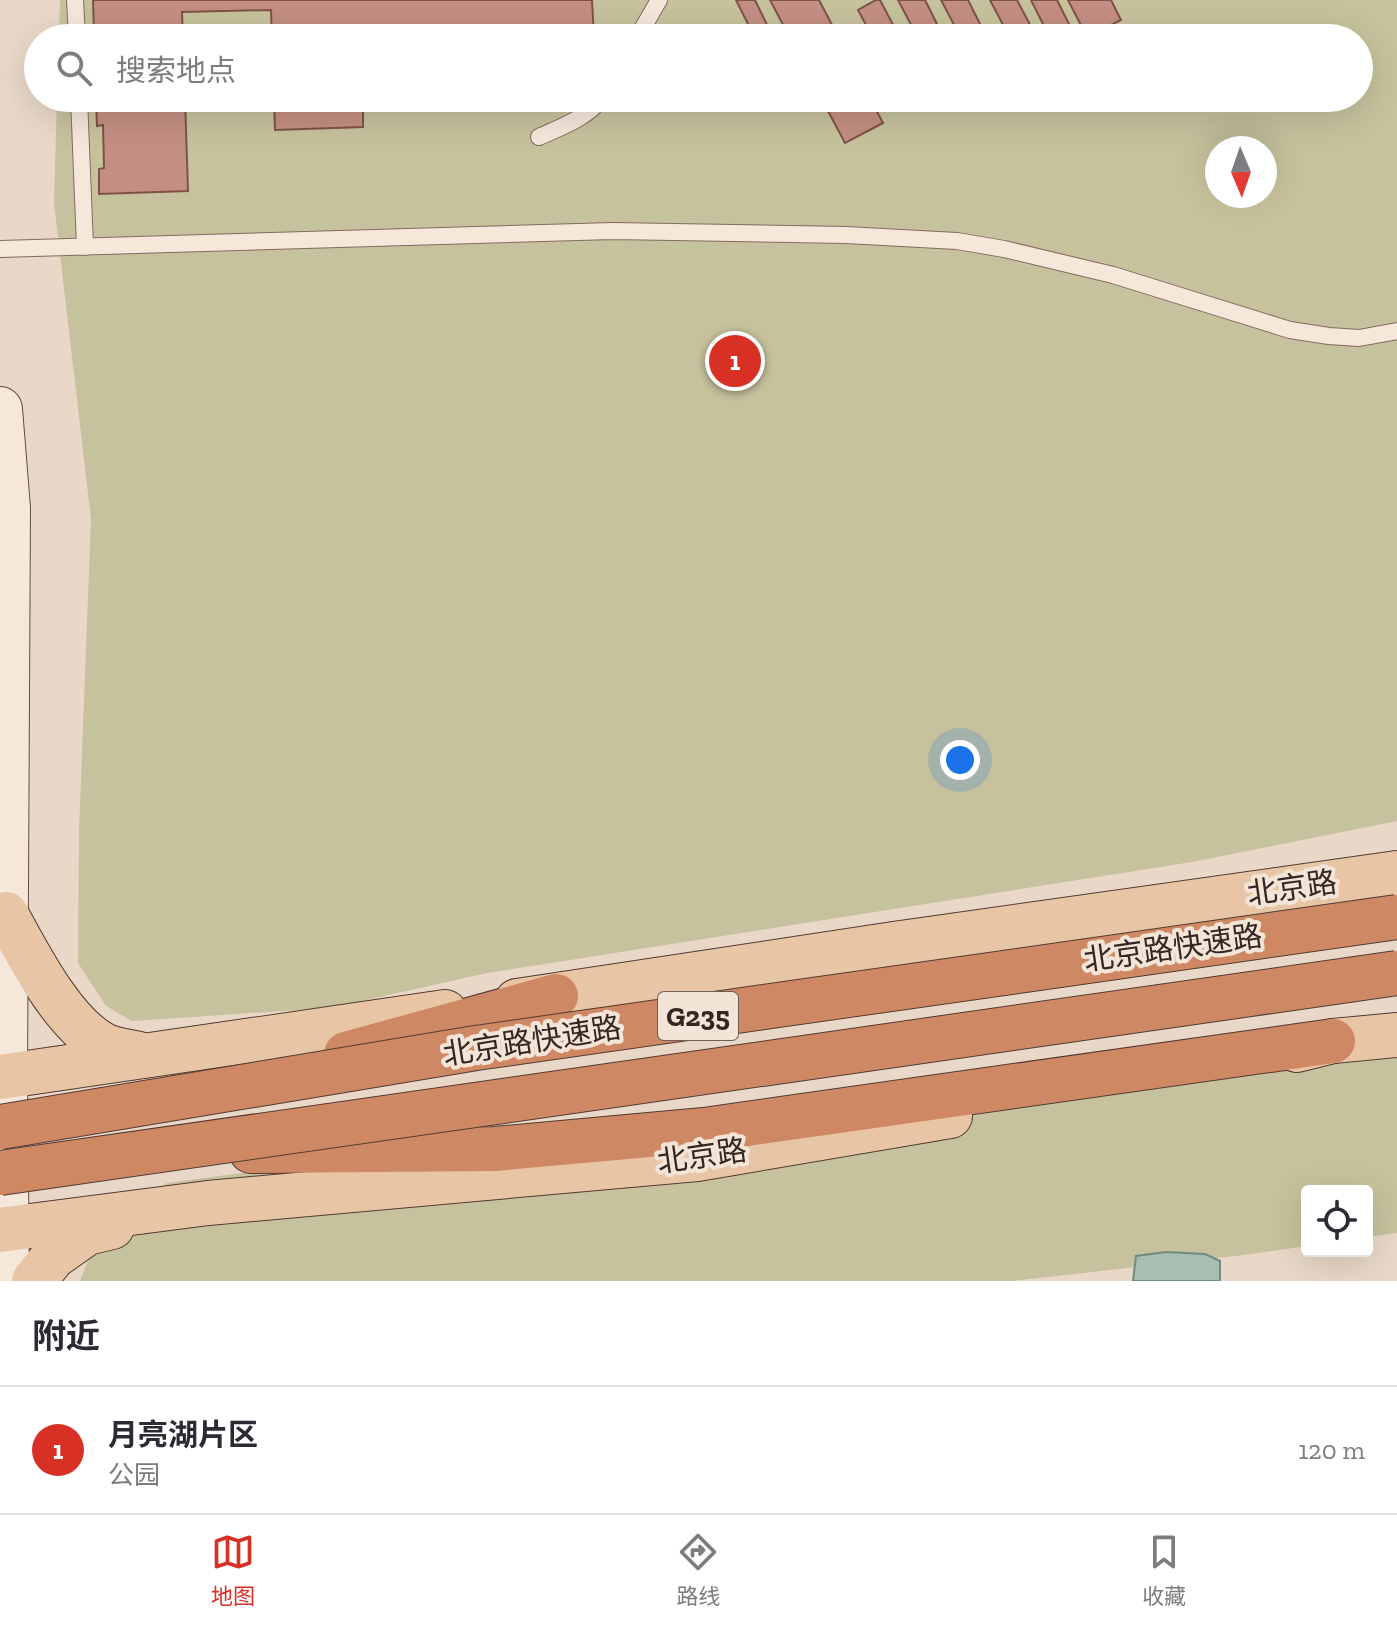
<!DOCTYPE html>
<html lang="zh">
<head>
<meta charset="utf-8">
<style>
	:root { --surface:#fff; --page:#f2f2f3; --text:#2b2b33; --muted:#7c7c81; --line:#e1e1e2; --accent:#d93025 }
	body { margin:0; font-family:"Zilla Slab","Noto Sans SC",serif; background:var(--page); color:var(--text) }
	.controls { position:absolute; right:24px; bottom:24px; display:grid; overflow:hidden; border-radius:8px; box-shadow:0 8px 32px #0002 }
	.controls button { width:72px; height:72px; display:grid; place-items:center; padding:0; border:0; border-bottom:2px solid var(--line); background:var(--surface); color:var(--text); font:40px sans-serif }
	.compass { position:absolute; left:1205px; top:136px; width:72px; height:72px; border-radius:50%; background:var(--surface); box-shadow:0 8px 32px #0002; rotate:178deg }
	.you { position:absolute; left:960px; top:760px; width:28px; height:28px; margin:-20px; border:6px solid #fff; border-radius:50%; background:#1a73e8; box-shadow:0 0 0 12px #1a73e833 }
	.badge { display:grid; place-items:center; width:52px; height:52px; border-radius:50%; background:var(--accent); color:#fff; font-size:26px; font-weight:700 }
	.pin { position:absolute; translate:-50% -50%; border:4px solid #fff; box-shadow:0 2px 8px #0006 }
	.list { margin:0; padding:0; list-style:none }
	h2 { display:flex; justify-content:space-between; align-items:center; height:104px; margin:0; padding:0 32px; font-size:34px }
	h2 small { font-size:26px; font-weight:400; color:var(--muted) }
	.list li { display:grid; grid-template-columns:52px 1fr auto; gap:24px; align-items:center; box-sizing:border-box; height:128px; padding:0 32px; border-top:2px solid var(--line) }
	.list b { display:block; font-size:30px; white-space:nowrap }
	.list p { margin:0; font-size:26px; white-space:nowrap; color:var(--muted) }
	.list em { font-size:26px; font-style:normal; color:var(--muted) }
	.icon { flex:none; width:44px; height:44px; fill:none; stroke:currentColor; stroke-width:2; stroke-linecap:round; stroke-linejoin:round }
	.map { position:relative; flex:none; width:1397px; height:1281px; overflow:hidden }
	.search { position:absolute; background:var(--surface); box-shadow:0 8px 32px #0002; left:24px; right:24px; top:24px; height:88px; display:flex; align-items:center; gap:20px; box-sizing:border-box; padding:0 28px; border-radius:44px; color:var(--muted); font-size:30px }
	.sheet { height:232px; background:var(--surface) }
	nav { display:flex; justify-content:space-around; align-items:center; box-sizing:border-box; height:112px; border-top:2px solid var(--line); background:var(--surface); font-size:22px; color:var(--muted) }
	nav a { display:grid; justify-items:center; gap:4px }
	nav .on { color:var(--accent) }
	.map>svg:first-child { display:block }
	.green { fill:#c6c29d; fill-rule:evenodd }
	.water { fill:#a8beb3; stroke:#708b7f; stroke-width:2 }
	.building { fill:#c38f82; stroke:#7f5247; stroke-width:2 }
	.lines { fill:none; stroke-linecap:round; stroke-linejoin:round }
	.lane-casing { stroke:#836b5f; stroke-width:18 }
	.secondary-casing { stroke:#654c42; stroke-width:46 }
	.primary-casing { stroke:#523a32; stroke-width:46 }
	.highway-casing { stroke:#523a32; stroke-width:46 }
	.lane { stroke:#f5e7da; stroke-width:16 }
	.secondary { stroke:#f5e7da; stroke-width:44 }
	.primary { stroke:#e8c5a4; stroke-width:44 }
	.highway { stroke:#ce8863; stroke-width:44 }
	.highway-bridge-casing { stroke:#523a32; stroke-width:46; stroke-linecap:butt }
	.highway-bridge { stroke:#ce8863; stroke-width:44 }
	.labels { text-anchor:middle; stroke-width:8; stroke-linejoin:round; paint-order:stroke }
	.shield { fill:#f2e4d6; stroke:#6e5f57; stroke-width:2 }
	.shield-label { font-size:28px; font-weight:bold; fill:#352621 }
	.street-label { font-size:30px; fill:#352621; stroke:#f2e4d6 }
</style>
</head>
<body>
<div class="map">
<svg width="1397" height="1281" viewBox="0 0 1397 1281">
	<rect width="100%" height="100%" fill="#e9d8c8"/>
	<g class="green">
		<path d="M60,0H1397V821L1192,862L487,973L330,1008L132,1021L106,1006L78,963L79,831L91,519L54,203L57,98H1359V38H59ZM1217,148H1265V196H1217Z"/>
		<path d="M1397,1044V1233L1367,1237V1191H1307V1246L1244,1255L1012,1281H80L87,1263L119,1217L167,1183L867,1089Z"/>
	</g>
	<path class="water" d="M1166,1252L1205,1254L1220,1261V1281H1133L1136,1256Z"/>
	<g class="building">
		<path d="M93,0H592L594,38H496V35L413,38H272L271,10L182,12L183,38H101V32H94Z"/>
		<path d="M736,0H755L772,35L767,38H755Z"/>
		<path d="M770,0H819L839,38H790Z"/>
		<path d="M876,0H880L900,38H873L858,10Z"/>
		<path d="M898,0H925L944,38H918Z"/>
		<path d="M941,0H968L987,38H961Z"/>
		<path d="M990,0H1017L1037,38H1010Z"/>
		<path d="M1031,0H1057L1076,38H1050Z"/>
		<path d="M1068,0H1111L1121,20L1087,37Z"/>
		<path d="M96,98H185L188,191L99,194V169L104,168L103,125L97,126Z"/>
		<path d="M274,98H363V127L275,130Z"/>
		<path d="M498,98H596L499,102Z"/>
		<path d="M821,98H870L883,123L845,143Z"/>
	</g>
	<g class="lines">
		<defs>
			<g id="lane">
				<path d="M75,0L77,38"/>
				<path d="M637,38L659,0"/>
				<path d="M79,98L85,247"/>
				<path d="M539,137C561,127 587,118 602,98"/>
				<path d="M0,249L613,231L846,235L957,241L1004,249L1113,275L1290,330L1329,336L1359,338L1397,331"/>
			</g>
			<path id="secondary" d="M0,409L8,508L5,1076L7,1281"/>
			<g id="primary">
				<path d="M6,914C28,954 62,1022 102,1044C112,1050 127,1051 139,1054"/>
				<path d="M517,1001L894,944L1397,873"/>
				<path d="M1297,1050L1333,1041L1397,1035"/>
				<path d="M0,1077L445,1012"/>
				<path d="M0,1230L208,1203L697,1159L950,1116"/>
				<path d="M34,1281L53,1257L87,1233L112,1227"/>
			</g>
			<g id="highway">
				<path d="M346,1054L556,996"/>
				<path d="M251,1151L494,1149L704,1130L1333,1041"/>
			</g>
		</defs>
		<use href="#lane" class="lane-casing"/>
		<use href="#secondary" class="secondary-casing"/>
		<use href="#primary" class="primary-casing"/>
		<use href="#highway" class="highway-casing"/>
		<use href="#lane" class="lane"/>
		<use href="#secondary" class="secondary"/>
		<use href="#primary" class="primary"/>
		<use href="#highway" class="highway"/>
		<defs>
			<g id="highway-bridge">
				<path d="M0,1127L476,1048L1397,917"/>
				<path d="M0,1173L1397,973"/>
			</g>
		</defs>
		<use href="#highway-bridge" class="highway-bridge-casing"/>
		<use href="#highway-bridge" class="highway-bridge"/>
	</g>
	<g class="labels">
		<rect class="shield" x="658" y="992" width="80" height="48" rx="6"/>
		<g class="shield-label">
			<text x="698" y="1026">G235</text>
		</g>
		<g class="street-label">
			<text transform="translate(1292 888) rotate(-8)" y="10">北京路</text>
			<text transform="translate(1173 948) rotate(-8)" y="10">北京路快速路</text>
			<text transform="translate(532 1041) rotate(-9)" y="10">北京路快速路</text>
			<text transform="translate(702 1156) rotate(-8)" y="10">北京路</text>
		</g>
	</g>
</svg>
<div class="controls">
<button><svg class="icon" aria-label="locate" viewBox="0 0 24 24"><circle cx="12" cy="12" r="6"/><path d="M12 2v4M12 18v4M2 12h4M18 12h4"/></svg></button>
</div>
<svg class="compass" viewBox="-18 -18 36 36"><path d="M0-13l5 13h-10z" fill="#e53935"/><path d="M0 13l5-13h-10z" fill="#7c7c81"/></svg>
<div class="you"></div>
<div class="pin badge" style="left:735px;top:361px">1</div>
<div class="search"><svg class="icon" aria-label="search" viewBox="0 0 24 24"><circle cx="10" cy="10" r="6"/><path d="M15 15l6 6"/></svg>搜索地点</div>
</div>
<section class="sheet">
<h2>附近<small></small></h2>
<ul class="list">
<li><span class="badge">1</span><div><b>月亮湖片区</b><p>公园</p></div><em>120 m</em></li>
</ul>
</section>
<nav>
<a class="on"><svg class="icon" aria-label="map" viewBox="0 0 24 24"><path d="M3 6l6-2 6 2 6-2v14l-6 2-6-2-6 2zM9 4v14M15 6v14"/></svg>地图</a>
<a><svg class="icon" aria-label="directions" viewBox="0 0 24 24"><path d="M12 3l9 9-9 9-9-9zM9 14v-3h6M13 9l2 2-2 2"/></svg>路线</a>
<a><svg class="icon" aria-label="saved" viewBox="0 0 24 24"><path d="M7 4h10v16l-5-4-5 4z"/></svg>收藏</a>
</nav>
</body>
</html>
